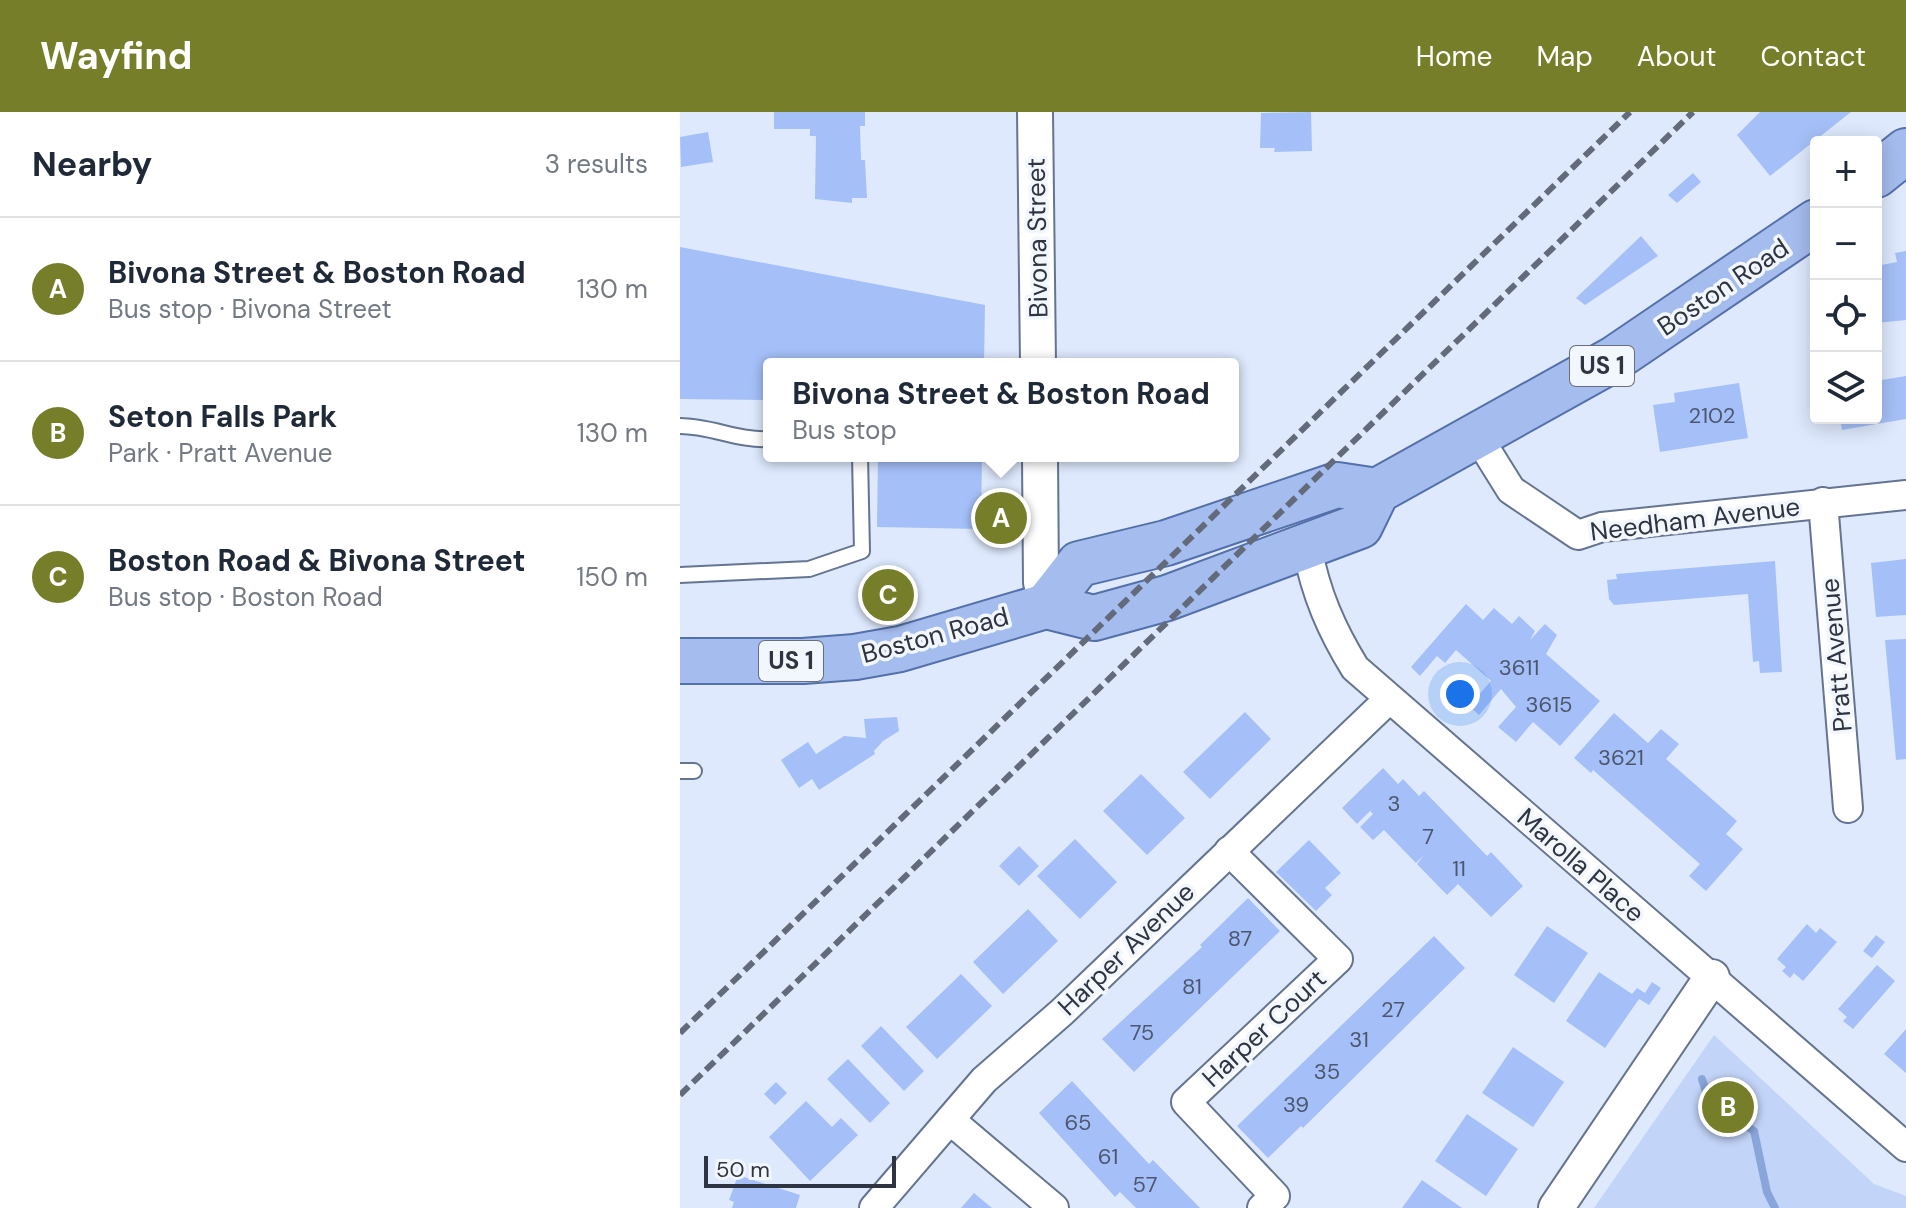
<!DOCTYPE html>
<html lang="en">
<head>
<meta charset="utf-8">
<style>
	:root { --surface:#fff; --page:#f2f2f3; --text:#1f2937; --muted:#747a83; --line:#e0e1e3; --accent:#767e29 }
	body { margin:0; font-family:"DM Sans",sans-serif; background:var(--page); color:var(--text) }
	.controls { position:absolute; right:24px; top:24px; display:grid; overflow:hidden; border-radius:8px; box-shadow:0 4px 20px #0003 }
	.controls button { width:72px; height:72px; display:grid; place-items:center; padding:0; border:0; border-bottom:2px solid var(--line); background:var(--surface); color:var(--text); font:40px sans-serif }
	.scale { position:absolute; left:24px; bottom:20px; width:192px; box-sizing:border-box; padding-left:8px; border:4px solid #2e3441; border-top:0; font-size:22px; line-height:28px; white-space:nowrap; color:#2e3441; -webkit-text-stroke:6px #f2f6fd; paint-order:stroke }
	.you { position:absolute; left:780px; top:582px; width:28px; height:28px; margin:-20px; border:6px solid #fff; border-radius:50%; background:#1a73e8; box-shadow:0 0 0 12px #1a73e833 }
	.badge { display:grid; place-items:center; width:52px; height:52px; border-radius:50%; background:var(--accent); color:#fff; font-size:26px; font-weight:700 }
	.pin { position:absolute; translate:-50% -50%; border:4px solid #fff; box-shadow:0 2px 8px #0006 }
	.popup { position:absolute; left:83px; top:246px; width:476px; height:104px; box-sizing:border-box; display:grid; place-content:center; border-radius:8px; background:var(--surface); filter:drop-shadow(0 2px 6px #0005); font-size:26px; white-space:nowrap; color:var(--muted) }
	.popup b { font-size:30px; color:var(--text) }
	.popup::after { content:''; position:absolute; left:50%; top:100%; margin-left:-16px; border:16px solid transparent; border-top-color:var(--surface) }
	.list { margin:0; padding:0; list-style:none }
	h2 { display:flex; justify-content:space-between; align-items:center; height:104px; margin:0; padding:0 32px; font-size:34px }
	h2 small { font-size:26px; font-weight:400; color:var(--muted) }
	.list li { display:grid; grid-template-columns:52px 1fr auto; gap:24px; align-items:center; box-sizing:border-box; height:144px; padding:0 32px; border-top:2px solid var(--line) }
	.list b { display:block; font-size:30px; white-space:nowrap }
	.list p { margin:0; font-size:26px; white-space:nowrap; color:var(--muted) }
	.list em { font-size:26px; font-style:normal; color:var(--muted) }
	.icon { flex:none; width:44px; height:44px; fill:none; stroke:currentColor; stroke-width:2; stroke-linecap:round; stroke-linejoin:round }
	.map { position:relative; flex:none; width:1226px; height:1096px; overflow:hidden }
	header { display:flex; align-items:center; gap:48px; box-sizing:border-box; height:112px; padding:0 40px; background:var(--accent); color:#fff }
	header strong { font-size:38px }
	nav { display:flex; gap:44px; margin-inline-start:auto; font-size:28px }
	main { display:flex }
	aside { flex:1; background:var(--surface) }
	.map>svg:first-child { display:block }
	.green { fill:#c2d4f8 }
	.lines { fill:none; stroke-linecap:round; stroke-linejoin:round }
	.stream { stroke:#8aa5da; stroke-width:8 }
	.building { fill:#a5c0f8 }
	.service-casing { stroke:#657491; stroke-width:18 }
	.minor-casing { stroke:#657491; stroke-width:32 }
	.tertiary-casing { stroke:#657491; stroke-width:38 }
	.primary-casing { stroke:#5470aa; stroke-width:48 }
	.service { stroke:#fff; stroke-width:14 }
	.minor { stroke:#fff; stroke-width:28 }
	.tertiary { stroke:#fff; stroke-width:34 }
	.primary { stroke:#a5bcee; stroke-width:44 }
	.rail { stroke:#636a79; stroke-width:6; stroke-dasharray:12 6; stroke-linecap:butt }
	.labels { text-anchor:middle; stroke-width:7; stroke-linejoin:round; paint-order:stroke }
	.number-label { font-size:22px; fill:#4c576f }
	.shield { fill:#f2f6fd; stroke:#696e79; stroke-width:2 }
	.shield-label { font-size:24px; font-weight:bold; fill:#2e3441 }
	.street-label { font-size:26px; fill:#2e3441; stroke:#f2f6fd }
</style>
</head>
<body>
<header>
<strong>Wayfind</strong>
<nav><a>Home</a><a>Map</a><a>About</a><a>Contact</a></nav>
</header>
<main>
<aside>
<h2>Nearby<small>3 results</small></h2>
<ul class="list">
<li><span class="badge">A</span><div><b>Bivona Street &amp; Boston Road</b><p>Bus stop · Bivona Street</p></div><em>130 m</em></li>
<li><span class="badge">B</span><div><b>Seton Falls Park</b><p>Park · Pratt Avenue</p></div><em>130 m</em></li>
<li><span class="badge">C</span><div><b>Boston Road &amp; Bivona Street</b><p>Bus stop · Boston Road</p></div><em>150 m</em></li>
</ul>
</aside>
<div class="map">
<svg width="1226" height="1096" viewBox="0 0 1226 1096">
	<rect width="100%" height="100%" fill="#dee9fd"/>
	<path class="green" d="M1034,923L1194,1072L1226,1084V1096H914Z"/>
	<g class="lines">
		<path class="stream" d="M1022,967L1029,989L1074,1019L1087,1080L1095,1096"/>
	</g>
	<g class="building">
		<path d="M94,0H185V14H180L181,48H185L187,86H172V91L135,87L136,24H130V17H94Z"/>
		<path d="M631,0L632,39L594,40L595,36H580L581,1Z"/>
		<path d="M1080,0H1171L1090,64L1057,23Z"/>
		<path d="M28,20L33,50L1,55L0,25Z"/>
		<path d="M1013,61L1021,70L997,91L988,83Z"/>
		<path d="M961,124L978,144L905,193L896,186Z"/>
		<path d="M0,135L305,193L304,252H89V288L0,287Z"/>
		<path d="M1226,139V208L1196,211V188L1199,187L1196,154L1217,150L1215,141Z"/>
		<path d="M1226,264V307L1162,318L1160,306H1196V269Z"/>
		<path d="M1059,271L1068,326L980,340L973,293L995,290L994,281Z"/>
		<path d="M198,344H302L301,417L197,415Z"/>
		<path d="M1226,447V503L1196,505L1191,451Z"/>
		<path d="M1095,449L1102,560L1080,561L1079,549L1073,550L1068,482L934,493L929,487L927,468L937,467L936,462Z"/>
		<path d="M786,492L803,508L814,496L832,512L839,504L855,519L850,528L865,512L877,523L866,542L920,589L880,634L853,610L836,630L818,615L836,595L821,577L799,603L789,594L811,569L776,538L765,551L757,544L740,564L731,555Z"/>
		<path d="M1226,527V647L1216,648L1205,528Z"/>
		<path d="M565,600L591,627L530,687L503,660Z"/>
		<path d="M934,601L968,631L981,617L999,632L986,647L1057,709L1046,722L1063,737L1026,779L1009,764L1020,752L913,658L911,661L894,646Z"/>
		<path d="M217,605L219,619L203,629L194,639L195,642L139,678L132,667L119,676L101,648L128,630L136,642L164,624L186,626L184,607Z"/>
		<path d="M703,656L718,672L723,667L739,684L744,679L807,744L811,740L843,774L811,805L778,772L767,783L737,752L744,743L736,751L704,718L693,728L680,715L693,702L690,699L677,712L662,696Z"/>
		<path d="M461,662L505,706L467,743L423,699Z"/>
		<path d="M395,727L437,770L400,807L357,764Z"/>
		<path d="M629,728L661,761L645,776L652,783L636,799L596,760Z"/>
		<path d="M339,734L359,754L339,774L319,754Z"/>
		<path d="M568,786L600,819L454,960L422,927L522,835L520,833Z"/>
		<path d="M348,797L378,829L323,882L293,850Z"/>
		<path d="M1127,812L1136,821L1140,816L1157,830L1123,869L1114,861L1110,866L1102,859L1106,855L1097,847Z"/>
		<path d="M867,814L908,841L874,891L834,863Z"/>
		<path d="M1196,823L1205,830L1192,846L1183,839Z"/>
		<path d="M754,824L785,856L623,1016L621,1014L588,1046L557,1014Z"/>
		<path d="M1197,853L1215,869L1173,917L1163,909L1167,905L1158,897Z"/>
		<path d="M919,860L952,882L957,876L965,881L972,870L981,876L969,893L959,887L925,936L886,909Z"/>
		<path d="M281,862L312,894L257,947L226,915Z"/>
		<path d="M201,914L244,959L224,979L181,934Z"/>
		<path d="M1226,917V961L1204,942Z"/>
		<path d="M833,935L884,970L853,1015L802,981Z"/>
		<path d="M168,947L210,991L190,1011L147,967Z"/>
		<path d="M392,969L469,1052L473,1048L520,1096H456L440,1080L435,1085L359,1001Z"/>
		<path d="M96,970L107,981L95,993L84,982Z"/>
		<path d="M126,989L152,1015L161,1006L178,1023L130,1069L89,1025Z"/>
		<path d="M787,1002L838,1037L806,1084L755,1049Z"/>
		<path d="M58,1063L120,1083L116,1096H52L54,1090L49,1088Z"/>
		<path d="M742,1068L782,1096H722Z"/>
		<path d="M294,1081L312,1096H281Z"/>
	</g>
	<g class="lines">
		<defs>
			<g id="service">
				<path d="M0,314C31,314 59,329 89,327"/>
				<path d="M0,463L129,457L182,439L180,344"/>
				<path d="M0,659H14"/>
			</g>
			<g id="minor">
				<path d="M798,325L831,378L898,423L922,415L1226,383"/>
				<path d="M1143,390L1168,696"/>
				<path d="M627,436C636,482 651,517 675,556L1226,1035"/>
				<path d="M549,739L658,847L506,990L595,1084L582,1096"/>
				<path d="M270,1008L374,1096"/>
				<path d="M194,1096L304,968L382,900L708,588"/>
			</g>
			<g id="tertiary">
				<path d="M355,0L358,252"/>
				<path d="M360,344L361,470L366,494"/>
				<path d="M876,1096L1032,865"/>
			</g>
			<g id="primary">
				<path d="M1196,63L1226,39"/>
				<path d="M366,494L399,452L486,431L657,373L697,379"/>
				<path d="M0,549H123L175,545L220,537L366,494L414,506L487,486L680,414L697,379L934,247L1136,110"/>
			</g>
		</defs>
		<use href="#service" class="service-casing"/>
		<use href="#minor" class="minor-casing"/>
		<use href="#tertiary" class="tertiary-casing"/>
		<use href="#primary" class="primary-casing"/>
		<use href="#service" class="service"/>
		<use href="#minor" class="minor"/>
		<use href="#tertiary" class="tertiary"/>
		<use href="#primary" class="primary"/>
		<g class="rail">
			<path d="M0,921L950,0"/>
			<path d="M0,983L1013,0"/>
		</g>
	</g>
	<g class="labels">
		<g class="number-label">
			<text x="1032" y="311">2102</text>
			<text x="839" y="563">3611</text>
			<text x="869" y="600">3615</text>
			<text x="941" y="653">3621</text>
			<text x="714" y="699">3</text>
			<text x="748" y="732">7</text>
			<text x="779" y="764">11</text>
			<text x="560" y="834">87</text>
			<text x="512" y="882">81</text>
			<text x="713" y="905">27</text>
			<text x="462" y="928">75</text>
			<text x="679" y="935">31</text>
			<text x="647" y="967">35</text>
			<text x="616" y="1000">39</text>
			<text x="398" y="1018">65</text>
			<text x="428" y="1052">61</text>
			<text x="465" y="1080">57</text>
		</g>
		<g class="shield">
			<rect x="890" y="234" width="64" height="40" rx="6"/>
			<rect x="79" y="529" width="64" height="40" rx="6"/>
		</g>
		<g class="shield-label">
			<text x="922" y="262">US 1</text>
			<text x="111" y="557">US 1</text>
		</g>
		<g class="street-label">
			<text transform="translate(357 126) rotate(-91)" y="9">Bivona Street</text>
			<text transform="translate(1043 175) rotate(-34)" y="9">Boston Road</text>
			<text transform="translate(1015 407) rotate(-7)" y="9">Needham Avenue</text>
			<text transform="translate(255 523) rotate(-15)" y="9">Boston Road</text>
			<text transform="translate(1156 543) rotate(-95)" y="9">Pratt Avenue</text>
			<text transform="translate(901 753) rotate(41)" y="9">Marolla Place</text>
			<text transform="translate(446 837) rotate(-44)" y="9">Harper Avenue</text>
			<text transform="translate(584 916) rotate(-43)" y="9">Harper Court</text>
		</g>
	</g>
</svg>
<div class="controls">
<button>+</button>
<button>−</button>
<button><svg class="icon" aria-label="locate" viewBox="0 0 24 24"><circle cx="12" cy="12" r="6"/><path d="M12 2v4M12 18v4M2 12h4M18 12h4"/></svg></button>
<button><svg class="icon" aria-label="layers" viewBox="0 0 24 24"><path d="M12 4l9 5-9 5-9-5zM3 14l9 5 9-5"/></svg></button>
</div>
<div class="scale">50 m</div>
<div class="you"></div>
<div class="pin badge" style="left:321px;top:406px">A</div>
<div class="popup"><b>Bivona Street &amp; Boston Road</b>Bus stop</div>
<div class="pin badge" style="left:1048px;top:995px">B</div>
<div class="pin badge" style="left:208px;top:483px">C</div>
</div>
</main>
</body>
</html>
